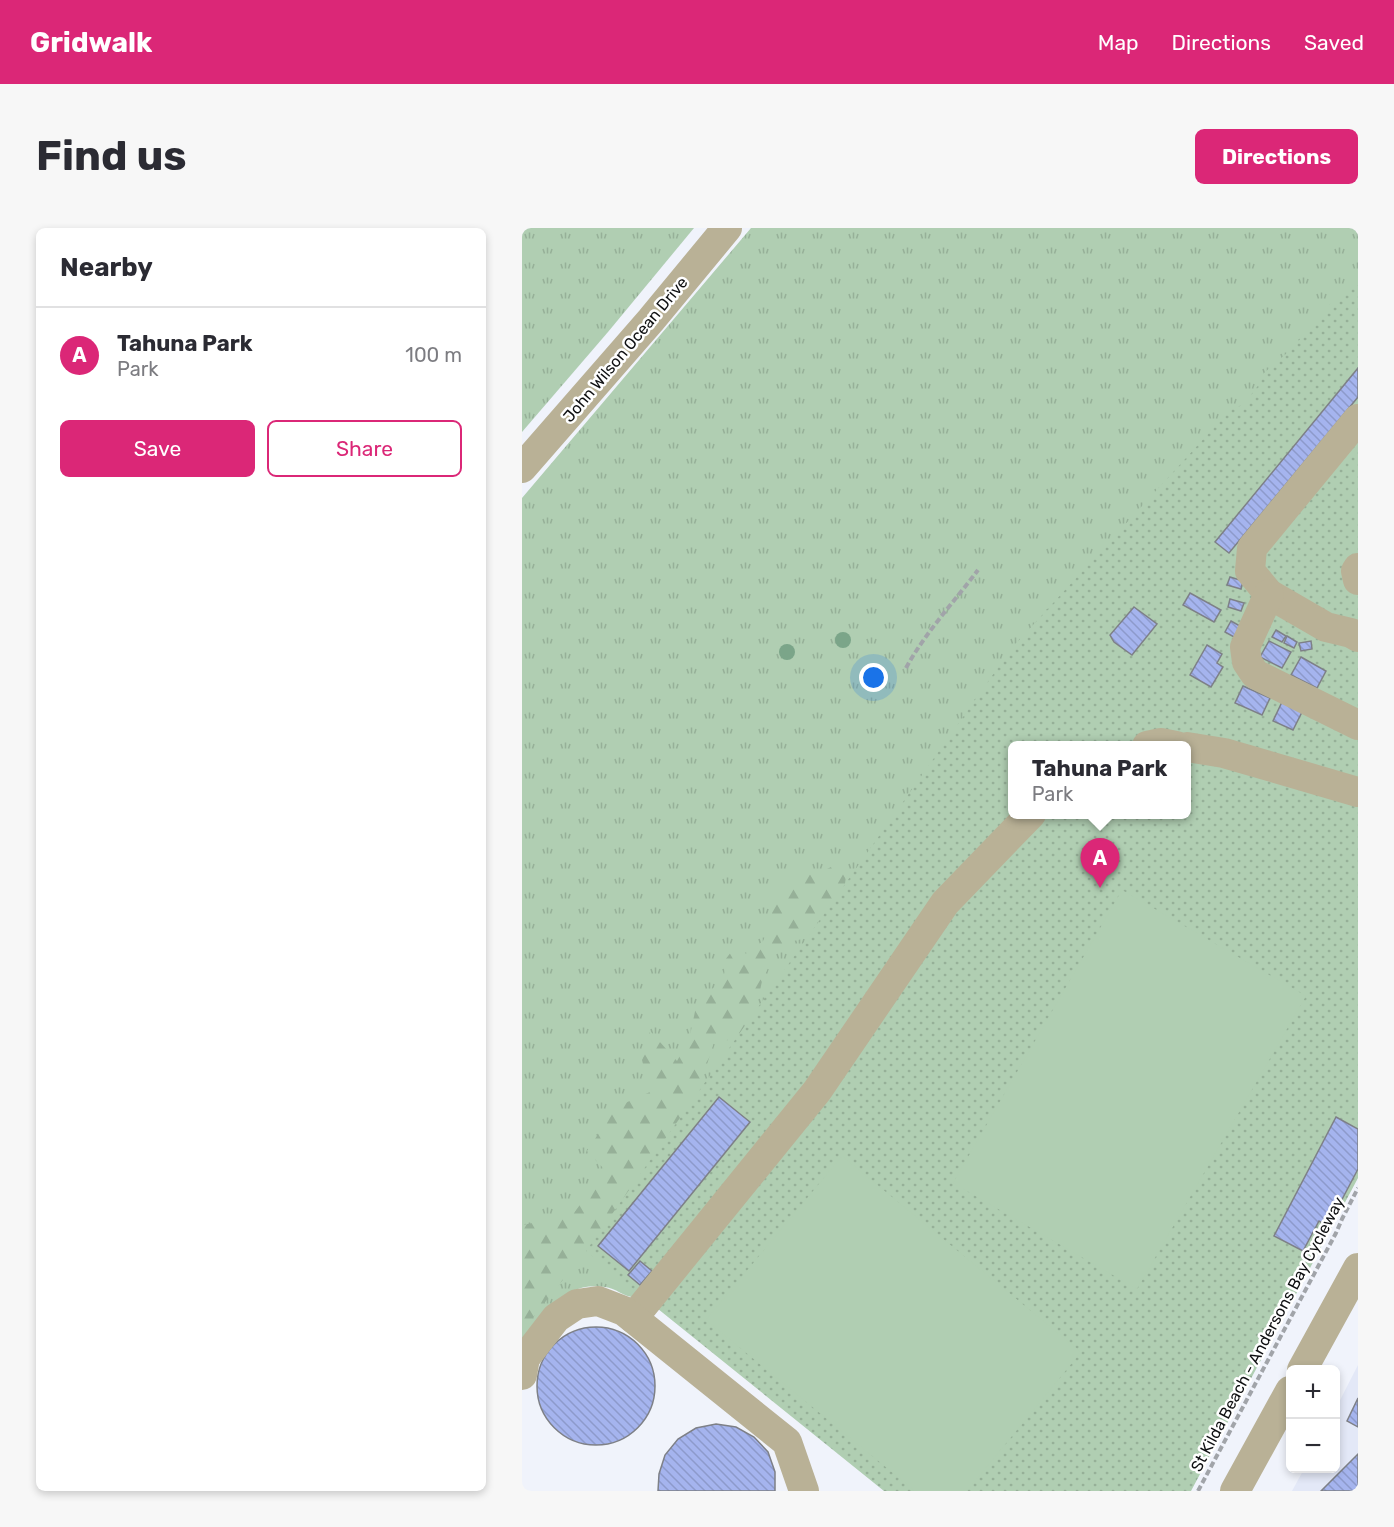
<!DOCTYPE html>
<html lang="en">
<head>
<meta charset="utf-8">
<style>
	:root { --surface:#fff; --page:#f7f7f7; --text:#2b2b33; --muted:#7c7c81; --line:#e1e1e2; --accent:#db2777 }
	body { margin:0; font-family:Rubik,sans-serif; background:var(--page); color:var(--text) }
	.controls { position:absolute; right:18px; bottom:18px; display:grid; overflow:hidden; border-radius:9px; box-shadow:0 3px 9px #0003 }
	.controls button { width:54px; height:54px; display:grid; place-items:center; padding:0; border:0; border-bottom:2px solid var(--line); background:var(--surface); color:var(--text); font:30px sans-serif }
	.you { position:absolute; left:352px; top:450px; width:21px; height:21px; margin:-15px; border:4px solid #fff; border-radius:50%; background:#1a73e8; box-shadow:0 0 0 9px #1a73e833 }
	.badge { display:grid; place-items:center; width:39px; height:39px; border-radius:50%; background:var(--accent); color:#fff; font-size:20px; font-weight:700 }
	.pin { position:absolute; translate:-50% -50px; filter:drop-shadow(0 2px 3px #0008) }
	.pin::after { content:''; position:absolute; top:32px; width:21px; height:18px; background:inherit; clip-path:polygon(0 0,100% 0,50% 100%) }
	.popup { position:absolute; left:486px; top:513px; width:183px; height:78px; box-sizing:border-box; display:grid; place-content:center; border-radius:9px; background:var(--surface); filter:drop-shadow(0 2px 4px #0005); font-size:20px; white-space:nowrap; color:var(--muted) }
	.popup b { font-size:22px; color:var(--text) }
	.popup::after { content:''; position:absolute; left:50%; top:100%; margin-left:-12px; border:12px solid transparent; border-top-color:var(--surface) }
	.list { margin:0; padding:0; list-style:none }
	h2 { display:flex; justify-content:space-between; align-items:center; height:78px; margin:0; padding:0 24px; font-size:26px }
	h2 small { font-size:20px; font-weight:400; color:var(--muted) }
	.list li { display:grid; grid-template-columns:39px 1fr auto; gap:18px; align-items:center; box-sizing:border-box; height:96px; padding:0 24px; border-top:2px solid var(--line) }
	.list b { display:block; font-size:22px; white-space:nowrap }
	.list p { margin:0; font-size:20px; white-space:nowrap; color:var(--muted) }
	.list em { font-size:20px; font-style:normal; color:var(--muted) }
	.actions { display:flex; gap:12px; padding:18px 24px }
	.actions a { flex:1; padding:14px 0; border:2px solid var(--accent); border-radius:9px; text-align:center; font-size:21px; color:var(--accent) }
	.actions .main { background:var(--accent); color:#fff }
	.map { position:relative; flex:none; width:836px; height:1263px; overflow:hidden; border-radius:9px }
	header { display:flex; align-items:center; gap:36px; box-sizing:border-box; height:84px; padding:0 30px; background:var(--accent); color:#fff }
	header strong { font-size:28px }
	nav { display:flex; gap:33px; margin-inline-start:auto; font-size:21px }
	.intro { display:flex; align-items:center; justify-content:space-between; box-sizing:border-box; height:144px; padding:0 36px }
	h1 { margin:0; font-size:42px }
	.button { padding:15px 27px; border-radius:9px; background:var(--accent); color:#fff; font-size:21px; font-weight:700 }
	main { display:flex; gap:36px; padding:0 36px }
	aside { flex:1; background:var(--surface); border-radius:9px; box-shadow:0 3px 9px #0003 }
	.map>svg:first-child { display:block }
	.built { fill:#e3e8f7 }
	.grass { fill:url(#grass-tufts) }
	.forest { fill:url(#forest-firs) }
	.park { fill:url(#park-dots); fill-rule:evenodd }
	.pitch { fill:#b0ceb2 }
	.building { fill:url(#building-back-hatch); stroke:#7e8087; stroke-width:1.5 }
	.lines { fill:none; stroke-linecap:round; stroke-linejoin:round }
	.path { stroke:#a1a4a9; stroke-width:4; stroke-dasharray:6 3; stroke-linecap:butt }
	.minor { stroke:#b9b196; stroke-width:30 }
	.tree { fill:#7ba589 }
	.labels { text-anchor:middle; stroke-width:5; stroke-linejoin:round; paint-order:stroke }
	.street-label { font-size:16px; fill:#0e0f11; stroke:#fff }
</style>
</head>
<body>
<header>
<strong>Gridwalk</strong>
<nav><a>Map</a><a>Directions</a><a>Saved</a></nav>
</header>
<div class="intro"><h1>Find us</h1><a class="button">Directions</a></div>
<main>
<aside>
<h2>Nearby<small></small></h2>
<ul class="list">
<li><span class="badge">A</span><div><b>Tahuna Park</b><p>Park</p></div><em>100 m</em></li>
</ul>
<div class="actions"><a class="main">Save</a><a>Share</a></div>
</aside>
<div class="map">
<svg width="836" height="1263" viewBox="0 0 836 1263">
	<defs>
		<pattern id="grass-tufts" width="24" height="20" patternUnits="userSpaceOnUse" patternTransform="scale(1.5)"><rect width="24" height="20" fill="#b0ceb2"/><path d="M3 7l-1-3M5 7V3M7 7l1-3M15 17l-1-3M17 17v-4M19 17l1-3" fill="none" stroke="#96b098"/></pattern>
		<pattern id="forest-firs" width="22" height="20" patternUnits="userSpaceOnUse" patternTransform="scale(1.5)"><rect width="22" height="20" fill="#b0ceb2"/><path d="M5 1l3.5 6h-7zM16 11l3.5 6h-7z" fill="#96b098"/></pattern>
		<pattern id="park-dots" width="8" height="8" patternUnits="userSpaceOnUse" patternTransform="scale(1.5)"><rect width="8" height="8" fill="#b0ceb2"/><path d="M2 2h.1M6 6h.1" fill="none" stroke="#96b098" stroke-width="1.8" stroke-linecap="round"/></pattern>
		<pattern id="building-back-hatch" width="6" height="6" patternUnits="userSpaceOnUse" patternTransform="scale(1.5)"><rect width="6" height="6" fill="#a5b4ee"/><path d="M-1 5l2 2M0 0l6 6M5-1l2 2" fill="none" stroke="#8d9acb"/></pattern>
	</defs>
	<rect width="100%" height="100%" fill="#f0f3fb"/>
	<path class="built" d="M836,1137V1263H770L782,1241L814,1240V1180Z"/>
	<g class="grass">
		<path d="M0,0H172L86,104L0,204Z"/>
		<path d="M229,0H836V121L527,451L114,1069C103,1070 94,1060 83,1059C41,1053 22,1086 0,1114V270Z"/>
	</g>
	<path class="forest" d="M313,637L324,648L321,671L296,681L294,708L267,714L253,725L240,753L234,782L214,811L192,814L177,862L182,871L76,1018L64,1023L0,1103V998L1,997L51,986L84,943L65,923L94,879L128,864L120,832L128,803L155,833L167,812L175,774L202,751L203,732L216,715L224,726L241,713L252,690L244,675L268,648L295,646Z"/>
	<path class="park" d="M836,57V950L669,1263H362L64,1023L489,421L708,182L722,176L738,155L742,145L765,125L806,82L804,79ZM491,518H665V586H491Z"/>
	<g class="pitch">
		<path d="M600,662L784,768L615,1061L431,955Z"/>
		<path d="M320,928L559,1124L445,1263H393L184,1092Z"/>
	</g>
	<g class="building">
		<path d="M836,140V169L707,325L693,314Z"/>
		<path d="M708,349L721,353L719,361L705,357Z"/>
		<path d="M668,365L699,382L692,394L661,377Z"/>
		<path d="M708,371L722,375L719,383L706,379Z"/>
		<path d="M612,379L635,396L610,427L592,414L588,407Z"/>
		<path d="M709,393L718,398L712,409L703,404Z"/>
		<path d="M754,402L764,408L760,414L750,409Z"/>
		<path d="M765,408L775,414L772,420L762,415Z"/>
		<path d="M747,413L769,424L760,440L738,429Z"/>
		<path d="M789,413L790,421L779,423L777,415Z"/>
		<path d="M685,417L700,426L695,435L701,439L689,459L668,447Z"/>
		<path d="M779,429L804,443L795,460L769,447Z"/>
		<path d="M721,458L748,470L740,487L713,475Z"/>
		<path d="M760,474L780,484L771,502L751,493Z"/>
		<path d="M197,869L228,894L107,1043L76,1018Z"/>
		<path d="M814,889L836,901V941L806,998L797,993L781,1023L752,1008Z"/>
		<path d="M118,1033L130,1043L118,1057L106,1047Z"/>
		<circle cx="74" cy="1158" r="59"/>
		<path d="M836,1170V1199L825,1193Z"/>
		<path d="M194,1196L214,1199L232,1209L246,1224L253,1244V1263H136L137,1246L143,1227L156,1211L174,1200Z"/>
		<path d="M836,1226V1263H799Z"/>
	</g>
	<g class="lines">
		<g class="path">
			<path d="M384,440C403,405 432,374 456,342"/>
			<path d="M676,1263L814,1005L820,991L836,960"/>
		</g>
		<g class="minor">
			<path d="M836,191L730,320L728,343L747,366L804,399L829,405L836,409"/>
			<path d="M0,240L129,92L205,0"/>
			<path d="M836,340L834,343L836,352"/>
			<path d="M747,366L723,419L725,434L733,446L836,497"/>
			<path d="M625,518L639,515L654,518"/>
			<path d="M665,519L702,525L836,564"/>
			<path d="M111,1090L295,863L423,675L509,586"/>
			<path d="M780,1142L836,1040"/>
			<path d="M0,1147L3,1130L34,1090L55,1076L76,1073L102,1083L265,1214L282,1263"/>
			<path d="M713,1263L768,1163"/>
		</g>
	</g>
	<g class="tree">
		<circle cx="321" cy="412" r="8"/>
		<circle cx="265" cy="424" r="8"/>
	</g>
	<g class="labels">
		<g class="street-label">
			<text transform="translate(103 121) rotate(-50)" y="6">John Wilson Ocean Drive</text>
			<text transform="translate(745 1106) rotate(-62)" y="6">St Kilda Beach - Andersons Bay Cycleway</text>
		</g>
	</g>
</svg>
<div class="controls">
<button>+</button>
<button>−</button>
</div>
<div class="you"></div>
<div class="pin badge" style="left:578px;top:660px">A</div>
<div class="popup"><b>Tahuna Park</b>Park</div>
</div>
</main>
</body>
</html>
